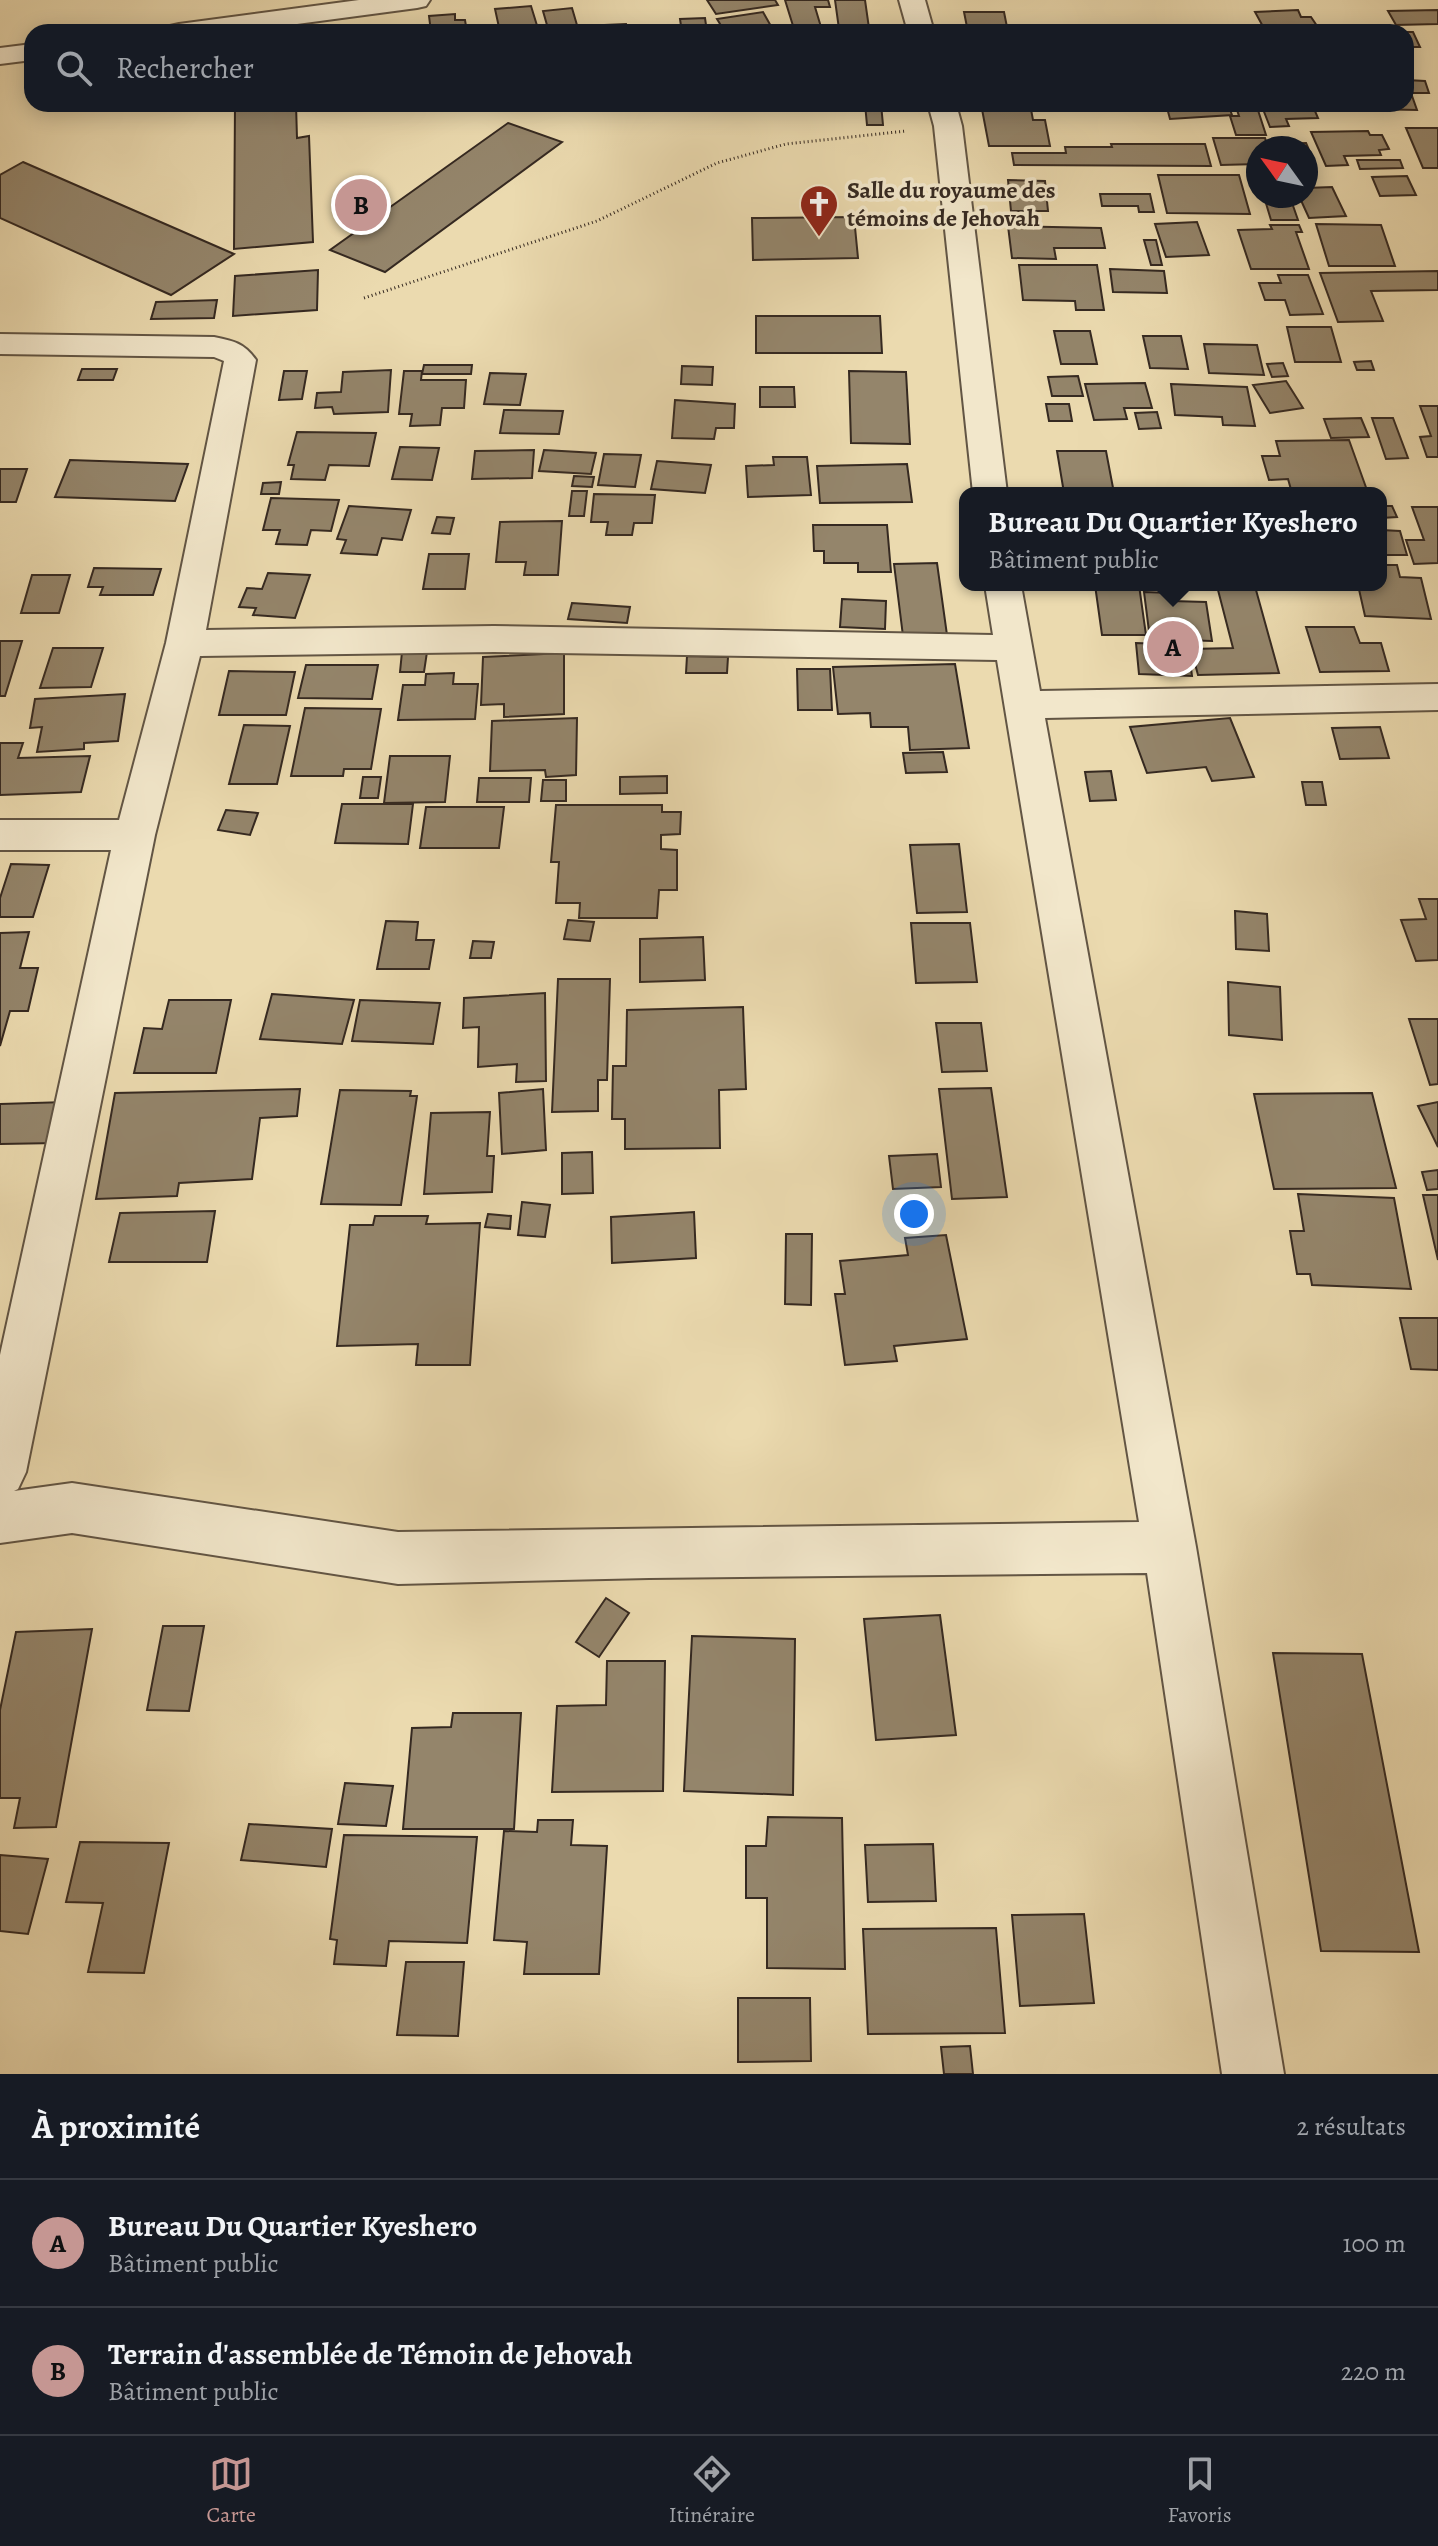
<!DOCTYPE html>
<html lang="fr">
<head>
<meta charset="utf-8">
<style>
	:root { --surface:#171b24; --page:#242831; --text:#f1f3f6; --muted:#9ea1a6; --line:#363941; --accent:#c59692 }
	body { margin:0; font-family:Alegreya,serif; background:var(--page); color:var(--text) }
	.compass { position:absolute; left:1246px; top:136px; width:72px; height:72px; border-radius:50%; background:var(--surface); box-shadow:0 4px 20px #0003; rotate:303deg }
	.you { position:absolute; left:914px; top:1214px; width:28px; height:28px; margin:-20px; border:6px solid #fff; border-radius:50%; background:#1a73e8; box-shadow:0 0 0 12px #1a73e833 }
	.badge { display:grid; place-items:center; width:52px; height:52px; border-radius:50%; background:var(--accent); color:#111; font-size:26px; font-weight:700 }
	.pin { position:absolute; translate:-50% -50%; border:4px solid #fff; box-shadow:0 2px 8px #0006 }
	.popup { position:absolute; left:959px; top:487px; width:428px; height:104px; box-sizing:border-box; display:grid; place-content:center; border-radius:16px; background:var(--surface); filter:drop-shadow(0 2px 6px #0005); font-size:26px; white-space:nowrap; color:var(--muted) }
	.popup b { font-size:30px; color:var(--text) }
	.popup::after { content:''; position:absolute; left:50%; top:100%; margin-left:-16px; border:16px solid transparent; border-top-color:var(--surface) }
	.list { margin:0; padding:0; list-style:none }
	h2 { display:flex; justify-content:space-between; align-items:center; height:104px; margin:0; padding:0 32px; font-size:34px }
	h2 small { font-size:26px; font-weight:400; color:var(--muted) }
	.list li { display:grid; grid-template-columns:52px 1fr auto; gap:24px; align-items:center; box-sizing:border-box; height:128px; padding:0 32px; border-top:2px solid var(--line) }
	.list b { display:block; font-size:30px; white-space:nowrap }
	.list p { margin:0; font-size:26px; white-space:nowrap; color:var(--muted) }
	.list em { font-size:26px; font-style:normal; color:var(--muted) }
	.icon { flex:none; width:44px; height:44px; fill:none; stroke:currentColor; stroke-width:2; stroke-linecap:round; stroke-linejoin:round }
	.map { position:relative; flex:none; width:1438px; height:2074px; overflow:hidden }
	.search { position:absolute; background:var(--surface); box-shadow:0 4px 20px #0003; left:24px; right:24px; top:24px; height:88px; display:flex; align-items:center; gap:20px; box-sizing:border-box; padding:0 28px; border-radius:24px; color:var(--muted); font-size:30px }
	.sheet { height:360px; background:var(--surface) }
	nav { display:flex; justify-content:space-around; align-items:center; box-sizing:border-box; height:112px; border-top:2px solid var(--line); background:var(--surface); font-size:22px; color:var(--muted) }
	nav a { display:grid; justify-items:center; gap:4px }
	nav .on { color:var(--accent) }
	.map>svg:first-child { display:block }
	.building { fill:#94856b; stroke:#352921; stroke-width:2 }
	.lines { fill:none; stroke-linecap:round; stroke-linejoin:round }
	.minor-casing { stroke:#625544; stroke-width:4 }
	.path { stroke:#352921; stroke-width:3; stroke-dasharray:1 3; stroke-linecap:butt }
	.minor { fill:#f2e7cb; fill-rule:evenodd }
	.labels { text-anchor:middle; stroke-width:7; stroke-linejoin:round; paint-order:stroke }
	.far-poi-label { font-size:24px; font-weight:bold; fill:#352921; stroke:#f2e7cb; text-anchor:start }
</style>
</head>
<body>
<div class="map">
<svg width="1438" height="2074" viewBox="0 0 1438 2074">
	<rect width="100%" height="100%" fill="#ebdaaf"/>
	<filter id="stains"><feTurbulence type="fractalNoise" baseFrequency=".0025" numOctaves="4"/><feColorMatrix values="0 0 0 0 .2 0 0 0 0 .09 0 0 0 0 .02 0 0 0 .5 -.17"/></filter>
	<radialGradient id="worn" r=".72"><stop offset=".6" stop-color="#630" stop-opacity="0"/><stop offset="1" stop-color="#630" stop-opacity=".3"/></radialGradient>
	<g class="building">
		<path d="M707,0H775L778,5L716,14Z"/>
		<path d="M785,0H828L830,7H815L821,27L794,29Z"/>
		<path d="M835,0H865L869,28L839,29Z"/>
		<path d="M531,6L539,32H500L495,9Z"/>
		<path d="M572,8L579,32H549L543,11Z"/>
		<path d="M1298,10L1301,17H1311L1317,26L1306,27L1308,32H1266L1255,12Z"/>
		<path d="M1438,10V24L1396,25L1388,11Z"/>
		<path d="M763,12L772,28L759,30L760,32H725L717,19Z"/>
		<path d="M964,12H1004L1008,32H968Z"/>
		<path d="M455,14V20H465L467,32H431L429,16Z"/>
		<path d="M705,18L706,25L681,26L680,19Z"/>
		<path d="M626,24L627,32H605V25Z"/>
		<path d="M1406,32H1413L1420,47H1406Z"/>
		<path d="M1406,80L1425,81L1429,93H1411L1417,110L1368,109L1367,104H1406Z"/>
		<path d="M235,104H296L297,138L309,136L313,242L234,249Z"/>
		<path d="M865,104H881L883,125H867Z"/>
		<path d="M981,104H1030L1033,120H1045L1050,146H989Z"/>
		<path d="M1166,104H1228L1232,115L1170,119Z"/>
		<path d="M1235,104H1256L1266,135H1236L1230,116H1239Z"/>
		<path d="M1261,104H1312L1318,118L1286,119L1289,126L1270,127Z"/>
		<path d="M508,123L562,142L385,272L330,250Z"/>
		<path d="M1406,128H1438V168H1423Z"/>
		<path d="M1368,131L1370,135H1382L1389,149L1379,150L1381,155L1344,156L1348,165L1326,166L1311,132Z"/>
		<path d="M1213,138H1265L1268,148H1258V164L1221,165Z"/>
		<path d="M1306,143L1309,150L1279,148L1277,144Z"/>
		<path d="M1111,144H1205L1211,166L1014,165L1012,153H1066L1065,147H1112Z"/>
		<path d="M1357,160H1400L1403,168L1360,169Z"/>
		<path d="M23,162L234,254L171,295L0,218V175Z"/>
		<path d="M1158,175H1239L1250,214L1167,213Z"/>
		<path d="M1407,176L1416,195L1380,196L1372,177Z"/>
		<path d="M1008,180L1045,181L1048,211H1011Z"/>
		<path d="M1332,187L1346,216L1309,218L1299,196H1306V188Z"/>
		<path d="M1100,194H1150L1154,212H1139L1138,206H1102Z"/>
		<path d="M1265,200H1291L1298,220H1271Z"/>
		<path d="M854,217L858,258L753,260L752,218Z"/>
		<path d="M1197,222L1209,255L1166,257L1155,224Z"/>
		<path d="M1316,224L1381,225L1395,266H1329Z"/>
		<path d="M1270,225H1299L1302,232H1296L1309,269H1251L1238,230L1272,229Z"/>
		<path d="M1008,226L1101,228L1105,248H1054L1056,259L1012,258Z"/>
		<path d="M1144,240H1156L1162,265H1151Z"/>
		<path d="M1019,265H1097L1104,310H1076L1075,301L1023,300Z"/>
		<path d="M1110,269L1164,271L1167,293L1113,292Z"/>
		<path d="M318,270L317,310L233,316L235,276Z"/>
		<path d="M1438,271V290L1371,291L1383,321L1338,322L1320,273Z"/>
		<path d="M1278,275H1308L1323,314L1290,315L1285,300H1265L1259,283H1281Z"/>
		<path d="M217,300L214,318L151,319L156,302Z"/>
		<path d="M756,316H880L882,353H756Z"/>
		<path d="M1287,327H1331L1341,362H1295Z"/>
		<path d="M1054,331H1090L1097,364H1061Z"/>
		<path d="M1143,336H1181L1188,369L1150,368Z"/>
		<path d="M1204,344L1257,345L1264,375L1209,373Z"/>
		<path d="M1371,361L1374,370H1357L1354,362Z"/>
		<path d="M1283,363L1288,376L1272,377L1267,364Z"/>
		<path d="M424,365H472L471,374H422Z"/>
		<path d="M682,366L713,367L712,385L681,384Z"/>
		<path d="M82,369H117L113,380H78Z"/>
		<path d="M391,370L388,412L334,414L332,407L315,408L317,393L341,392L343,372Z"/>
		<path d="M284,371H307L302,399L279,400Z"/>
		<path d="M404,371H422L421,380H466L464,408H442L440,425L410,426L412,414H399Z"/>
		<path d="M849,371L906,372L910,444L851,443Z"/>
		<path d="M490,373L526,374L520,405L484,404Z"/>
		<path d="M1078,376L1083,396H1052L1048,377Z"/>
		<path d="M1286,381L1303,408L1270,413L1253,385Z"/>
		<path d="M1145,383L1152,408H1124L1127,419L1094,420L1085,384Z"/>
		<path d="M1171,384L1247,387L1255,426L1223,425L1222,417L1175,415Z"/>
		<path d="M760,387H794L795,407H760Z"/>
		<path d="M675,400L735,404L734,428H716L714,439L672,438Z"/>
		<path d="M1046,404H1069L1072,421H1049Z"/>
		<path d="M1420,406H1438V457H1427L1420,437L1431,436Z"/>
		<path d="M504,410L563,411L559,434L500,433Z"/>
		<path d="M1157,412L1161,428L1139,429L1135,413Z"/>
		<path d="M1361,418L1369,437L1331,438L1324,419Z"/>
		<path d="M1372,418H1393L1408,458L1386,459Z"/>
		<path d="M297,432L376,433L369,466L329,465L325,480L291,479L294,465H288Z"/>
		<path d="M1349,440L1368,493H1292L1288,479L1269,480L1262,456H1280L1276,441Z"/>
		<path d="M400,447L439,448L432,480L392,479Z"/>
		<path d="M534,450L532,478L472,479L475,451Z"/>
		<path d="M544,450L596,453L591,474L539,471Z"/>
		<path d="M1057,451H1106L1114,493H1064Z"/>
		<path d="M604,454L641,455L635,487L598,485Z"/>
		<path d="M773,457H807L811,495L748,497L746,466L774,465Z"/>
		<path d="M70,460L188,464L175,501L55,497Z"/>
		<path d="M657,461L711,465L705,493L651,489Z"/>
		<path d="M907,464L912,502L820,503L817,466Z"/>
		<path d="M0,469H27L16,502H0Z"/>
		<path d="M574,476L594,477L592,487L572,486Z"/>
		<path d="M281,482L279,494H261L263,483Z"/>
		<path d="M572,491H587L584,516H569Z"/>
		<path d="M594,494L655,495L652,523H634L632,535H606L608,522H591Z"/>
		<path d="M271,498L339,500L331,531L311,530L307,545L276,544L280,530H263Z"/>
		<path d="M349,506L411,510L402,540L382,538L377,555L341,553L346,540L337,539Z"/>
		<path d="M1381,506H1392L1397,517L1381,518Z"/>
		<path d="M1412,507H1438V563L1414,564L1406,540H1424Z"/>
		<path d="M437,517L454,518L450,534L432,533Z"/>
		<path d="M562,521L558,575H524L526,562H496L500,522Z"/>
		<path d="M813,525H887L891,572H858V563H824V551H814Z"/>
		<path d="M1381,530L1400,531L1407,555H1385Z"/>
		<path d="M429,554H469L465,589H423Z"/>
		<path d="M937,563L947,635L903,636L894,564Z"/>
		<path d="M1381,565H1397L1400,577L1421,578L1431,619L1365,616L1358,585H1381Z"/>
		<path d="M94,568L161,569L153,595H100L103,587H88Z"/>
		<path d="M268,573L310,575L295,618L253,615L256,608L239,607L247,588L262,589Z"/>
		<path d="M32,575H70L59,613H21Z"/>
		<path d="M1095,585H1139L1146,635H1102Z"/>
		<path d="M1218,590H1256L1279,673L1198,675L1191,649L1233,648Z"/>
		<path d="M1144,592L1171,593L1172,601L1206,602L1212,641L1150,639Z"/>
		<path d="M842,599L886,601L885,629L840,627Z"/>
		<path d="M572,603L630,607L627,623L568,619Z"/>
		<path d="M1306,627H1354L1360,643H1381L1389,671L1320,672Z"/>
		<path d="M0,641H22L5,696H0Z"/>
		<path d="M1136,643L1188,645L1192,676L1139,674Z"/>
		<path d="M53,648H103L91,687L40,688Z"/>
		<path d="M402,652H427L424,672H400Z"/>
		<path d="M564,653V714L504,717V704L481,705L483,657Z"/>
		<path d="M687,656L728,657L727,673H686Z"/>
		<path d="M955,664L969,748L910,750L908,727H871L870,713L838,714L833,667Z"/>
		<path d="M306,665H378L372,699L298,698Z"/>
		<path d="M797,669H830L832,710H798Z"/>
		<path d="M229,671L295,672L286,715H219Z"/>
		<path d="M454,673L453,684H478L475,719L398,720L403,685H425L426,674Z"/>
		<path d="M125,694L118,741L84,743V749L37,752L42,727L30,728L35,699Z"/>
		<path d="M305,708L381,709L371,769H344L343,776H291Z"/>
		<path d="M577,718L576,775L546,777L545,770L490,771L492,721Z"/>
		<path d="M1230,718L1254,777L1212,781L1206,767L1147,773L1130,727Z"/>
		<path d="M244,725L290,726L277,784H229Z"/>
		<path d="M1380,727L1389,758L1340,759L1332,728Z"/>
		<path d="M0,743H23L18,758L90,756L81,792L0,795Z"/>
		<path d="M943,752L947,772L906,773L903,753Z"/>
		<path d="M390,756H450L445,802L384,803Z"/>
		<path d="M1111,771L1116,800L1090,801L1085,772Z"/>
		<path d="M667,776V793L620,794V777Z"/>
		<path d="M363,777H381L378,798H360Z"/>
		<path d="M479,778H531L529,802H477Z"/>
		<path d="M543,780H566V801H541Z"/>
		<path d="M1302,782H1322L1326,805H1306Z"/>
		<path d="M342,804H413L408,844L335,843Z"/>
		<path d="M556,805H662V812H681L680,834L661,835V849L677,850V890H659L657,918H579L580,903H556L559,862H551Z"/>
		<path d="M426,807H504L499,848H420Z"/>
		<path d="M226,810L258,813L250,835L218,830Z"/>
		<path d="M959,844L967,912L917,913L910,845Z"/>
		<path d="M11,864L49,865L33,917H0V898Z"/>
		<path d="M1419,899H1438V960L1416,961L1401,920L1426,919Z"/>
		<path d="M1235,911L1267,914L1269,951L1236,949Z"/>
		<path d="M568,920L594,922L590,941L564,939Z"/>
		<path d="M386,921L418,922L416,940H434L429,969H377Z"/>
		<path d="M911,923H970L977,982L916,983Z"/>
		<path d="M29,932L20,968H38L28,1011H10L0,1046V933Z"/>
		<path d="M703,937L705,980L640,982V939Z"/>
		<path d="M473,941L494,942L491,958H470Z"/>
		<path d="M558,979H610L607,1080H598V1111L552,1112Z"/>
		<path d="M1228,982L1280,987L1282,1040L1229,1035Z"/>
		<path d="M545,993L546,1081L516,1082L517,1064L478,1067L479,1027L463,1028L464,998Z"/>
		<path d="M272,994L354,1000L342,1044L260,1039Z"/>
		<path d="M169,1000H231L216,1073H134L144,1028L162,1029Z"/>
		<path d="M360,1000L440,1003L433,1044L352,1041Z"/>
		<path d="M743,1007L746,1089L719,1090L720,1148L625,1149V1119H612L613,1066H626L627,1010Z"/>
		<path d="M1409,1019H1438V1084L1430,1085Z"/>
		<path d="M936,1023H981L987,1071L942,1072Z"/>
		<path d="M991,1088L1007,1197L952,1199L939,1089Z"/>
		<path d="M300,1089L297,1116L260,1118L252,1179L179,1183L177,1196L96,1199L115,1093Z"/>
		<path d="M543,1089L546,1150L502,1154L499,1093Z"/>
		<path d="M340,1090L411,1091L410,1096H417L401,1205L321,1204Z"/>
		<path d="M1372,1093L1396,1188L1274,1189L1254,1094Z"/>
		<path d="M66,1102L57,1143L0,1144V1104Z"/>
		<path d="M1438,1102V1147L1418,1106Z"/>
		<path d="M490,1112L487,1156H494L492,1192L424,1194L431,1113Z"/>
		<path d="M592,1152L593,1193L562,1194V1153Z"/>
		<path d="M937,1154L941,1187L893,1189L889,1156Z"/>
		<path d="M1438,1170V1189L1427,1190L1422,1172Z"/>
		<path d="M1298,1194L1394,1198L1411,1289L1312,1285L1310,1274H1297L1290,1231H1304Z"/>
		<path d="M1423,1195H1438V1260Z"/>
		<path d="M522,1202L550,1205L545,1237L518,1235Z"/>
		<path d="M215,1211L207,1262H109L120,1213Z"/>
		<path d="M694,1212L696,1258L612,1263L611,1217Z"/>
		<path d="M488,1214L511,1216L510,1229L485,1227Z"/>
		<path d="M375,1216H428L426,1224L480,1223L470,1365H416L418,1344L337,1346L350,1225H373Z"/>
		<path d="M786,1234H812L811,1305L785,1304Z"/>
		<path d="M946,1235L967,1339L894,1346L897,1361L845,1365L835,1294H845L840,1261L908,1255L905,1238Z"/>
		<path d="M1400,1318H1438V1370L1411,1369Z"/>
		<path d="M606,1598L629,1613L599,1657L576,1642Z"/>
		<path d="M940,1615L956,1735L876,1740L864,1619Z"/>
		<path d="M163,1626H204L189,1711L147,1710Z"/>
		<path d="M92,1629L56,1827L14,1828L20,1798H0V1710L16,1632Z"/>
		<path d="M692,1636L795,1639L793,1795L684,1791Z"/>
		<path d="M1273,1653L1362,1654L1419,1952L1321,1951Z"/>
		<path d="M607,1661H665L663,1791L552,1792L557,1706L606,1705Z"/>
		<path d="M453,1713H521L514,1829H403L412,1728L451,1727Z"/>
		<path d="M345,1783L393,1786L386,1826L338,1824Z"/>
		<path d="M768,1817L842,1818L845,1969L767,1968V1898H746V1846H766Z"/>
		<path d="M538,1820H573L571,1845L607,1846L599,1974H524L527,1942L494,1940L504,1831L537,1832Z"/>
		<path d="M249,1824L332,1829L326,1867L241,1860Z"/>
		<path d="M344,1835L477,1837L467,1943L389,1941L386,1966L334,1964L337,1940L330,1939Z"/>
		<path d="M80,1842L169,1843L144,1973L88,1972L103,1903L66,1902Z"/>
		<path d="M933,1844L936,1901L868,1902L865,1845Z"/>
		<path d="M0,1855L48,1859L28,1934L0,1931Z"/>
		<path d="M1084,1914L1094,2003L1020,2006L1012,1915Z"/>
		<path d="M996,1928L1005,2033L868,2034L863,1929Z"/>
		<path d="M406,1962H464L458,2036L397,2035Z"/>
		<path d="M738,1998H810L811,2061L738,2062Z"/>
		<path d="M970,2046L973,2074H944L941,2047Z"/>
	</g>
	<g class="lines">
		<defs>
			<g id="minor">
				<path d="M359,0H430L426,6L417,8L238,32H166L170,26L179,24Z"/>
				<path d="M899,0H925L934,32H908Z"/>
				<path d="M32,44V60L0,64V48Z"/>
				<path d="M928,104H956L962,126L1007,493H973L934,126Z"/>
				<path d="M0,334L214,337C234,341 244,343 256,360L206,630L494,626L993,635L985,585H1021L1040,691L1438,684V710L1045,718L1196,1547L1284,2074H1222L1147,1573L649,1578L398,1584L72,1533L0,1543V1355L111,850H0V820H119L166,643L224,361L214,357L0,354ZM494,652L997,660L1139,1522L398,1532L72,1483L14,1491L18,1489L26,1472L155,835L200,656Z"/>
			</g>
		</defs>
		<use href="#minor" class="minor-casing"/>
		<path class="path" d="M364,298L597,221L717,163L786,144L906,131"/>
		<use href="#minor" class="minor"/>
	</g>
	<defs>
		<symbol id="church-pin" viewBox="-11 -11 22 30"><path d="M0 17L-7.5 6A9.5 9.5 0 1 1 7.5 6Z" fill="#8f2418" stroke="#f2e7cb"/><path d="M-1.2-6h2.4v3.5h3.3v2.4h-3.3V6h-2.4V-.1h-3.3v-2.4h3.3Z" fill="#fff"/></symbol>
	</defs>
	<g fill-rule="evenodd">
		<use href="#church-pin" x="797" y="182" width="44" height="60"/>
	</g>
	<g class="labels">
		<g class="far-poi-label">
			<text x="847" y="198">Salle du royaume des<tspan x="847" dy="28">témoins de Jehovah</tspan></text>
		</g>
	</g>
	<rect width="100%" height="100%" filter="url(#stains)"/>
	<rect width="100%" height="100%" fill="url(#worn)"/>
</svg>
<svg class="compass" viewBox="-18 -18 36 36"><path d="M0-13l5 13h-10z" fill="#e53935"/><path d="M0 13l5-13h-10z" fill="#9ea1a6"/></svg>
<div class="you"></div>
<div class="pin badge" style="left:1173px;top:647px">A</div>
<div class="popup"><b>Bureau Du Quartier Kyeshero</b>Bâtiment public</div>
<div class="pin badge" style="left:361px;top:205px">B</div>
<div class="search"><svg class="icon" aria-label="search" viewBox="0 0 24 24"><circle cx="10" cy="10" r="6"/><path d="M15 15l6 6"/></svg>Rechercher</div>
</div>
<section class="sheet">
<h2>À proximité<small>2 résultats</small></h2>
<ul class="list">
<li><span class="badge">A</span><div><b>Bureau Du Quartier Kyeshero</b><p>Bâtiment public</p></div><em>100 m</em></li>
<li><span class="badge">B</span><div><b>Terrain d'assemblée de Témoin de Jehovah</b><p>Bâtiment public</p></div><em>220 m</em></li>
</ul>
</section>
<nav>
<a class="on"><svg class="icon" aria-label="map" viewBox="0 0 24 24"><path d="M3 6l6-2 6 2 6-2v14l-6 2-6-2-6 2zM9 4v14M15 6v14"/></svg>Carte</a>
<a><svg class="icon" aria-label="directions" viewBox="0 0 24 24"><path d="M12 3l9 9-9 9-9-9zM9 14v-3h6M13 9l2 2-2 2"/></svg>Itinéraire</a>
<a><svg class="icon" aria-label="saved" viewBox="0 0 24 24"><path d="M7 4h10v16l-5-4-5 4z"/></svg>Favoris</a>
</nav>
</body>
</html>
